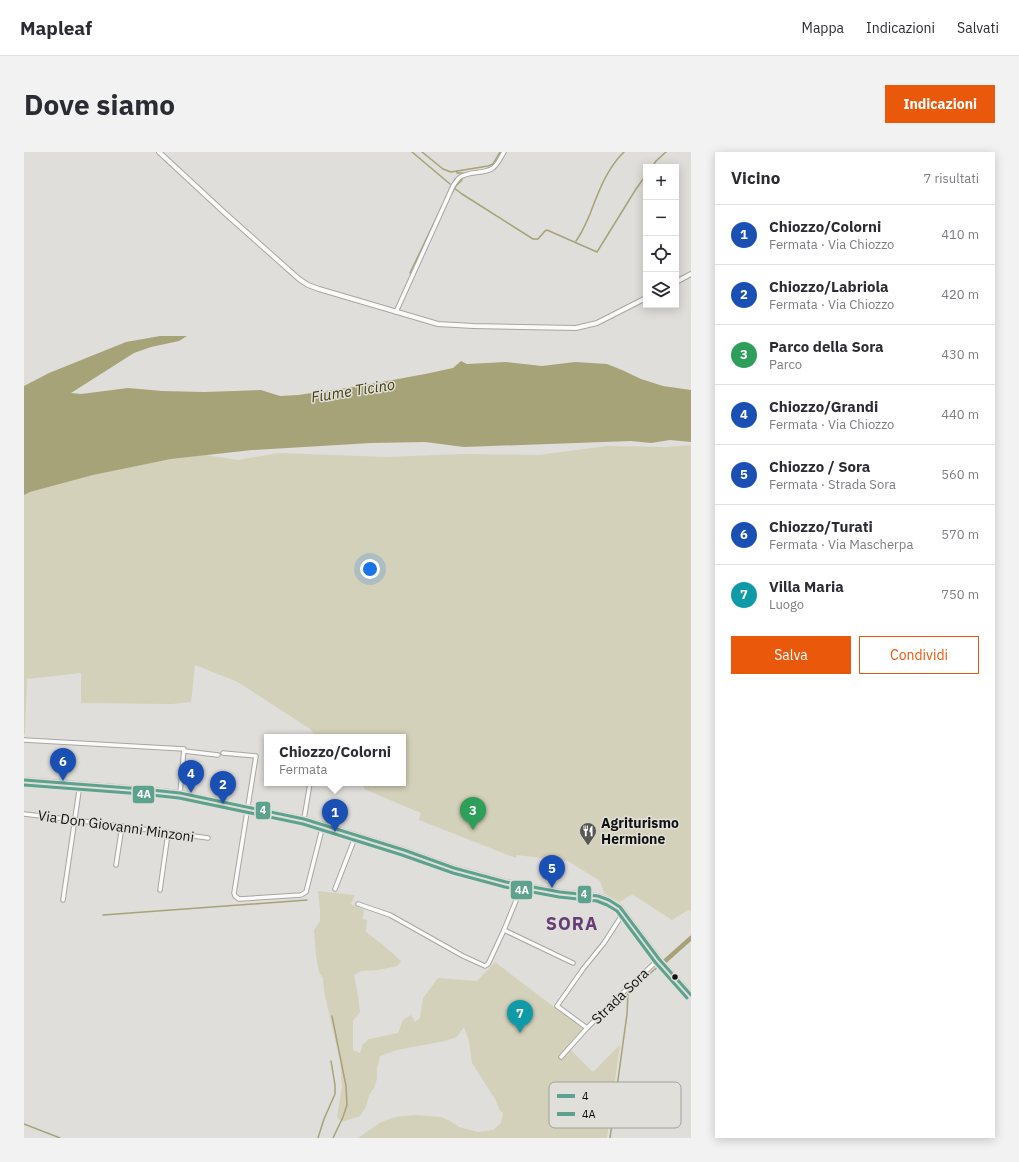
<!DOCTYPE html>
<html lang="it">
<head>
<meta charset="utf-8">
<style>
	:root { --surface:#fff; --page:#f2f2f3; --text:#2b2b33; --muted:#7c7c81; --line:#e1e1e2; --accent:#ea580c }
	body { margin:0; font-family:"IBM Plex Sans",sans-serif; background:var(--page); color:var(--text) }
	.controls { position:absolute; right:12px; top:12px; display:grid; overflow:hidden; border-radius:0px; box-shadow:0 2px 10px #0003 }
	.controls button { width:36px; height:36px; display:grid; place-items:center; padding:0; border:0; border-bottom:1px solid var(--line); background:var(--surface); color:var(--text); font:20px sans-serif }
	.you { position:absolute; left:346px; top:417px; width:14px; height:14px; margin:-10px; border:3px solid #fff; border-radius:50%; background:#1a73e8; box-shadow:0 0 0 6px #1a73e833 }
	.badge { display:grid; place-items:center; width:26px; height:26px; border-radius:50%; background:var(--accent); color:#fff; font-size:13px; font-weight:700 }
	.pin { position:absolute; translate:-50% -33px; filter:drop-shadow(0 1px 2px #0008) }
	.pin::after { content:''; position:absolute; top:21px; width:14px; height:12px; background:inherit; clip-path:polygon(0 0,100% 0,50% 100%) }
	.popup { position:absolute; left:240px; top:582px; width:142px; height:52px; box-sizing:border-box; display:grid; place-content:center; border-radius:0px; background:var(--surface); filter:drop-shadow(0 1px 3px #0005); font-size:13px; white-space:nowrap; color:var(--muted) }
	.popup b { font-size:15px; color:var(--text) }
	.popup::after { content:''; position:absolute; left:50%; top:100%; margin-left:-8px; border:8px solid transparent; border-top-color:var(--surface) }
	.list { margin:0; padding:0; list-style:none }
	h2 { display:flex; justify-content:space-between; align-items:center; height:52px; margin:0; padding:0 16px; font-size:17px }
	h2 small { font-size:13px; font-weight:400; color:var(--muted) }
	.list li { display:grid; grid-template-columns:26px 1fr auto; gap:12px; align-items:center; box-sizing:border-box; height:60px; padding:0 16px; border-top:1px solid var(--line) }
	.list b { display:block; font-size:15px; white-space:nowrap }
	.list p { margin:0; font-size:13px; white-space:nowrap; color:var(--muted) }
	.list em { font-size:13px; font-style:normal; color:var(--muted) }
	.actions { display:flex; gap:8px; padding:12px 16px }
	.actions a { flex:1; padding:9px 0; border:1px solid var(--accent); border-radius:0px; text-align:center; font-size:14px; color:var(--accent) }
	.actions .main { background:var(--accent); color:#fff }
	.icon { flex:none; width:22px; height:22px; fill:none; stroke:currentColor; stroke-width:2; stroke-linecap:round; stroke-linejoin:round }
	.map { position:relative; flex:none; width:667px; height:986px; overflow:hidden; border-radius:0px }
	header { display:flex; align-items:center; gap:24px; box-sizing:border-box; height:56px; padding:0 20px; background:var(--surface); border-bottom:1px solid var(--line) }
	header strong { font-size:19px }
	nav { display:flex; gap:22px; margin-inline-start:auto; font-size:14px }
	.intro { display:flex; align-items:center; justify-content:space-between; box-sizing:border-box; height:96px; padding:0 24px }
	h1 { margin:0; font-size:28px }
	.button { padding:10px 18px; border-radius:0px; background:var(--accent); color:#fff; font-size:14px; font-weight:700 }
	main { display:flex; gap:24px; padding:0 24px }
	aside { flex:1; background:var(--surface); border-radius:0px; box-shadow:0 2px 10px #0003 }
	.map>svg:first-child { display:block }
	.green { fill:#d3d1b9 }
	.water { fill:#a7a378 }
	.lines { fill:none; stroke-linecap:round; stroke-linejoin:round }
	.stream { stroke:#a7a378; stroke-width:1.5 }
	.canal { stroke:#a7a378; stroke-width:4.5 }
	.minor-casing { stroke:#a7a6a4; stroke-width:5.5 }
	.tertiary-casing { stroke:#a7a6a4; stroke-width:6 }
	.minor { stroke:#fafaf9; stroke-width:3.5 }
	.tertiary { stroke:#fafaf9; stroke-width:4 }
	.bus-1-casing { stroke:#e0dfd9; stroke-width:6 }
	.bus-2-casing { stroke:#e0dfd9; stroke-width:6 }
	.bus-1 { stroke:#5ca28e; stroke-width:3 }
	.bus-2 { stroke:#5ca28e; stroke-width:3 }
	.bus-dot { fill:#10100e; stroke:#e0dfd9; stroke-width:1.5 }
	.labels { text-anchor:middle; stroke-width:3; stroke-linejoin:round; paint-order:stroke }
	.poi-label { font-size:14px; font-weight:bold; fill:#10100e; stroke:#e0dfd9; text-anchor:start }
	.street-label { font-size:14px; fill:#10100e; stroke:#e0dfd9 }
	.water-label { font-size:15px; font-style:italic; fill:#44400f; stroke:#e0dfd9 }
	.district-label { font-size:18px; font-weight:bold; letter-spacing:1px; fill:#653e77; stroke:#e0dfd9 }
	.key { fill:#e0dfd9; stroke:#a2a19c; stroke-width:1 }
	.key-label { font-size:11px; fill:#10100e }
	.line-badge { stroke:#e0dfd9; stroke-width:1.5 }
	.badge-label { font-size:11px; text-anchor:middle; font-weight:bold; fill:#fff }
</style>
</head>
<body>
<header>
<strong>Mapleaf</strong>
<nav><a>Mappa</a><a>Indicazioni</a><a>Salvati</a></nav>
</header>
<div class="intro"><h1>Dove siamo</h1><a class="button">Indicazioni</a></div>
<main>
<div class="map">
<svg width="667" height="986" viewBox="0 0 667 986">
	<rect width="100%" height="100%" fill="#dfdeda"/>
	<g class="green">
		<path d="M667,293V759L664,758L648,768L608,742L596,750L580,741L576,729L544,709L492,703V706L395,668L397,661L340,637L339,631H379V585H292L286,577L214,530L171,513L167,550L148,552L57,551V521L3,527L1,582H0V343L6,340L69,323L147,307L181,303L214,308L254,301L363,305L438,302L515,303L583,294L643,295Z"/>
		<path d="M294,739L331,743L327,752L340,758L339,767L343,768L342,780L359,793L377,809L373,814L354,818L337,819L330,823L334,843L336,860L329,869V898L336,901L339,892L345,887L374,881L379,868L387,863L391,870L396,866L399,846L414,826L453,829L471,810L559,877L543,894L569,920L596,893L583,986H334L357,970L371,965L392,963L417,965L426,969L435,975L454,980L469,978L477,971L479,961L476,959L471,947L448,911L445,889L440,875L433,885L421,889L373,898L356,904L353,916V927L350,936L345,943L342,955L336,964L318,970L313,965L318,935L316,909L300,839L299,826L295,820L292,804L290,778L296,769V757Z"/>
	</g>
	<path class="water" d="M136,184H163L155,189L127,195L110,201L47,241L57,242L104,236L138,239L180,240L237,238L256,244L274,243L336,234L401,222L429,216L437,209L443,212L482,210L518,214L551,210L583,212L598,218L617,227L639,234L667,238V290L646,288L627,291L607,289L440,295L401,290L347,291L228,298L147,307L69,323L6,340L0,343V234L25,221L102,190Z"/>
	<g class="lines">
		<g class="stream">
			<path d="M388,0L426,32"/>
			<path d="M398,0L419,17L427,20L464,14L469,12L476,0"/>
			<path d="M628,15L632,9L642,0"/>
			<path d="M433,19V21H439"/>
			<path d="M430,36L438,42L509,87H514L521,79L523,78L573,100L612,37L622,23"/>
			<path d="M428,41L432,34L438,28"/>
			<path d="M552,89C558,81 562,71 566,62C574,41 583,16 600,0"/>
			<path d="M386,121L431,27"/>
			<path d="M79,763L283,748"/>
			<path d="M308,864L322,934L323,953L319,965L309,986"/>
			<path d="M0,972L36,986"/>
			<path d="M294,986L300,967L311,942V933L307,909"/>
			<path d="M586,986L603,862L604,840L636,813"/>
		</g>
		<path class="canal" d="M640,810L667,786"/>
		<defs>
			<g id="minor">
				<path d="M372,160L429,34C431,31 433,28 435,26C445,18 459,23 469,16C474,12 477,5 480,0"/>
				<path d="M0,588L160,597L156,641"/>
				<path d="M160,599L194,603"/>
				<path d="M199,601L232,604L210,741L211,744L215,747L277,743L282,740L299,673"/>
				<path d="M0,662L51,668L184,686"/>
				<path d="M280,667L286,631"/>
				<path d="M92,713L98,674"/>
				<path d="M498,734L480,778L549,811"/>
				<path d="M311,737L332,683"/>
				<path d="M136,738L144,681"/>
				<path d="M39,748L56,632"/>
				<path d="M334,752L366,763L439,804L461,814L464,812L466,808L480,778"/>
				<path d="M600,760L580,791L559,817L533,854L563,876L591,848L635,807"/>
				<path d="M537,905L563,876"/>
			</g>
			<g id="tertiary">
				<path d="M135,0L203,63L275,127L284,133L295,137L414,172L449,174L552,176L573,171L622,146"/>
				<path d="M652,130L667,122"/>
				<path d="M0,628L118,637L156,641L224,656L280,667L380,698L430,716L482,730L536,740L574,744L585,748L596,755L635,807L667,843"/>
			</g>
		</defs>
		<use href="#minor" class="minor-casing"/>
		<use href="#tertiary" class="tertiary-casing"/>
		<use href="#minor" class="minor"/>
		<use href="#tertiary" class="tertiary"/>
		<defs>
			<path id="bus-1" d="M0,628L118,637L156,641L280,667L380,698L430,716L482,730L536,740L574,744L585,748L596,755L635,807L667,843"/>
			<path id="bus-2" d="M0,633L118,642L155,646L279,672L378,703L429,721L481,735L535,745L573,749L583,753L593,759L631,810L663,846"/>
		</defs>
		<use href="#bus-1" class="bus-1-casing"/>
		<use href="#bus-2" class="bus-2-casing"/>
		<use href="#bus-1" class="bus-1"/>
		<use href="#bus-2" class="bus-2"/>
	</g>
	<defs>
		<symbol id="restaurant-pin" viewBox="-11 -11 22 30"><path d="M0 17L-7.5 6A9.5 9.5 0 1 1 7.5 6Z" fill="#585855" stroke="#e0dfd9"/><path d="M-5-6h1v4h1v-4h1v4h1v-4h1v5L-1.5 .5V6h-2V.5L-5-1ZM5-6V6H3V1.5H1.5Q1.5-4 5-6Z" fill="#fff"/></symbol>
	</defs>
	<g fill-rule="evenodd">
		<use href="#restaurant-pin" x="554" y="669" width="20" height="27"/>
	</g>
	<circle class="bus-dot" cx="651" cy="825" r="3.5"/>
	<g class="labels">
		<g class="poi-label">
			<text x="577" y="676">Agriturismo<tspan x="577" dy="16">Hermione</tspan></text>
		</g>
		<g class="street-label">
			<text transform="translate(92 674) rotate(8)" y="5">Via Don Giovanni Minzoni</text>
			<text transform="translate(596 844) rotate(-44)" y="5">Strada Sora</text>
		</g>
		<g class="water-label">
			<text transform="translate(329 239) rotate(-9)" y="5">Fiume Ticino</text>
		</g>
		<g class="district-label">
			<text x="548" y="778">SORA</text>
		</g>
	</g>
	<rect x="525" y="930" width="132" height="46" rx="6" class="key"/>
	<rect x="533" y="942" width="18" height="4" fill="#5ca28e"/>
	<rect x="533" y="960" width="18" height="4" fill="#5ca28e"/>
	<g class="key-label">
		<text x="558" y="948">4</text>
		<text x="558" y="966">4A</text>
	</g>
	<g class="line-badge">
		<rect x="108" y="633" width="23" height="19" rx="4" fill="#5ca28e"/>
		<rect x="231" y="649" width="16" height="19" rx="4" fill="#5ca28e"/>
		<rect x="486" y="728" width="23" height="20" rx="4" fill="#5ca28e"/>
		<rect x="553" y="733" width="15" height="19" rx="4" fill="#5ca28e"/>
	</g>
	<g class="badge-label">
		<text x="120" y="646">4A</text>
		<text x="239" y="662">4</text>
		<text x="498" y="742">4A</text>
		<text x="560" y="746">4</text>
	</g>
</svg>
<div class="controls">
<button>+</button>
<button>−</button>
<button><svg class="icon" aria-label="locate" viewBox="0 0 24 24"><circle cx="12" cy="12" r="6"/><path d="M12 2v4M12 18v4M2 12h4M18 12h4"/></svg></button>
<button><svg class="icon" aria-label="layers" viewBox="0 0 24 24"><path d="M12 4l9 5-9 5-9-5zM3 14l9 5 9-5"/></svg></button>
</div>
<div class="you"></div>
<div class="pin badge" style="left:311px;top:680px;background:#1a4fb4">1</div>
<div class="popup"><b>Chiozzo/Colorni</b>Fermata</div>
<div class="pin badge" style="left:199px;top:652px;background:#1a4fb4">2</div>
<div class="pin badge" style="left:449px;top:678px;background:#2e9e5b">3</div>
<div class="pin badge" style="left:167px;top:641px;background:#1a4fb4">4</div>
<div class="pin badge" style="left:528px;top:736px;background:#1a4fb4">5</div>
<div class="pin badge" style="left:39px;top:629px;background:#1a4fb4">6</div>
<div class="pin badge" style="left:496px;top:881px;background:#0f9aa8">7</div>
</div>
<aside>
<h2>Vicino<small>7 risultati</small></h2>
<ul class="list">
<li><span class="badge" style="background:#1a4fb4">1</span><div><b>Chiozzo/Colorni</b><p>Fermata · Via Chiozzo</p></div><em>410 m</em></li>
<li><span class="badge" style="background:#1a4fb4">2</span><div><b>Chiozzo/Labriola</b><p>Fermata · Via Chiozzo</p></div><em>420 m</em></li>
<li><span class="badge" style="background:#2e9e5b">3</span><div><b>Parco della Sora</b><p>Parco</p></div><em>430 m</em></li>
<li><span class="badge" style="background:#1a4fb4">4</span><div><b>Chiozzo/Grandi</b><p>Fermata · Via Chiozzo</p></div><em>440 m</em></li>
<li><span class="badge" style="background:#1a4fb4">5</span><div><b>Chiozzo / Sora</b><p>Fermata · Strada Sora</p></div><em>560 m</em></li>
<li><span class="badge" style="background:#1a4fb4">6</span><div><b>Chiozzo/Turati</b><p>Fermata · Via Mascherpa</p></div><em>570 m</em></li>
<li><span class="badge" style="background:#0f9aa8">7</span><div><b>Villa Maria</b><p>Luogo</p></div><em>750 m</em></li>
</ul>
<div class="actions"><a class="main">Salva</a><a>Condividi</a></div>
</aside>
</main>
</body>
</html>
